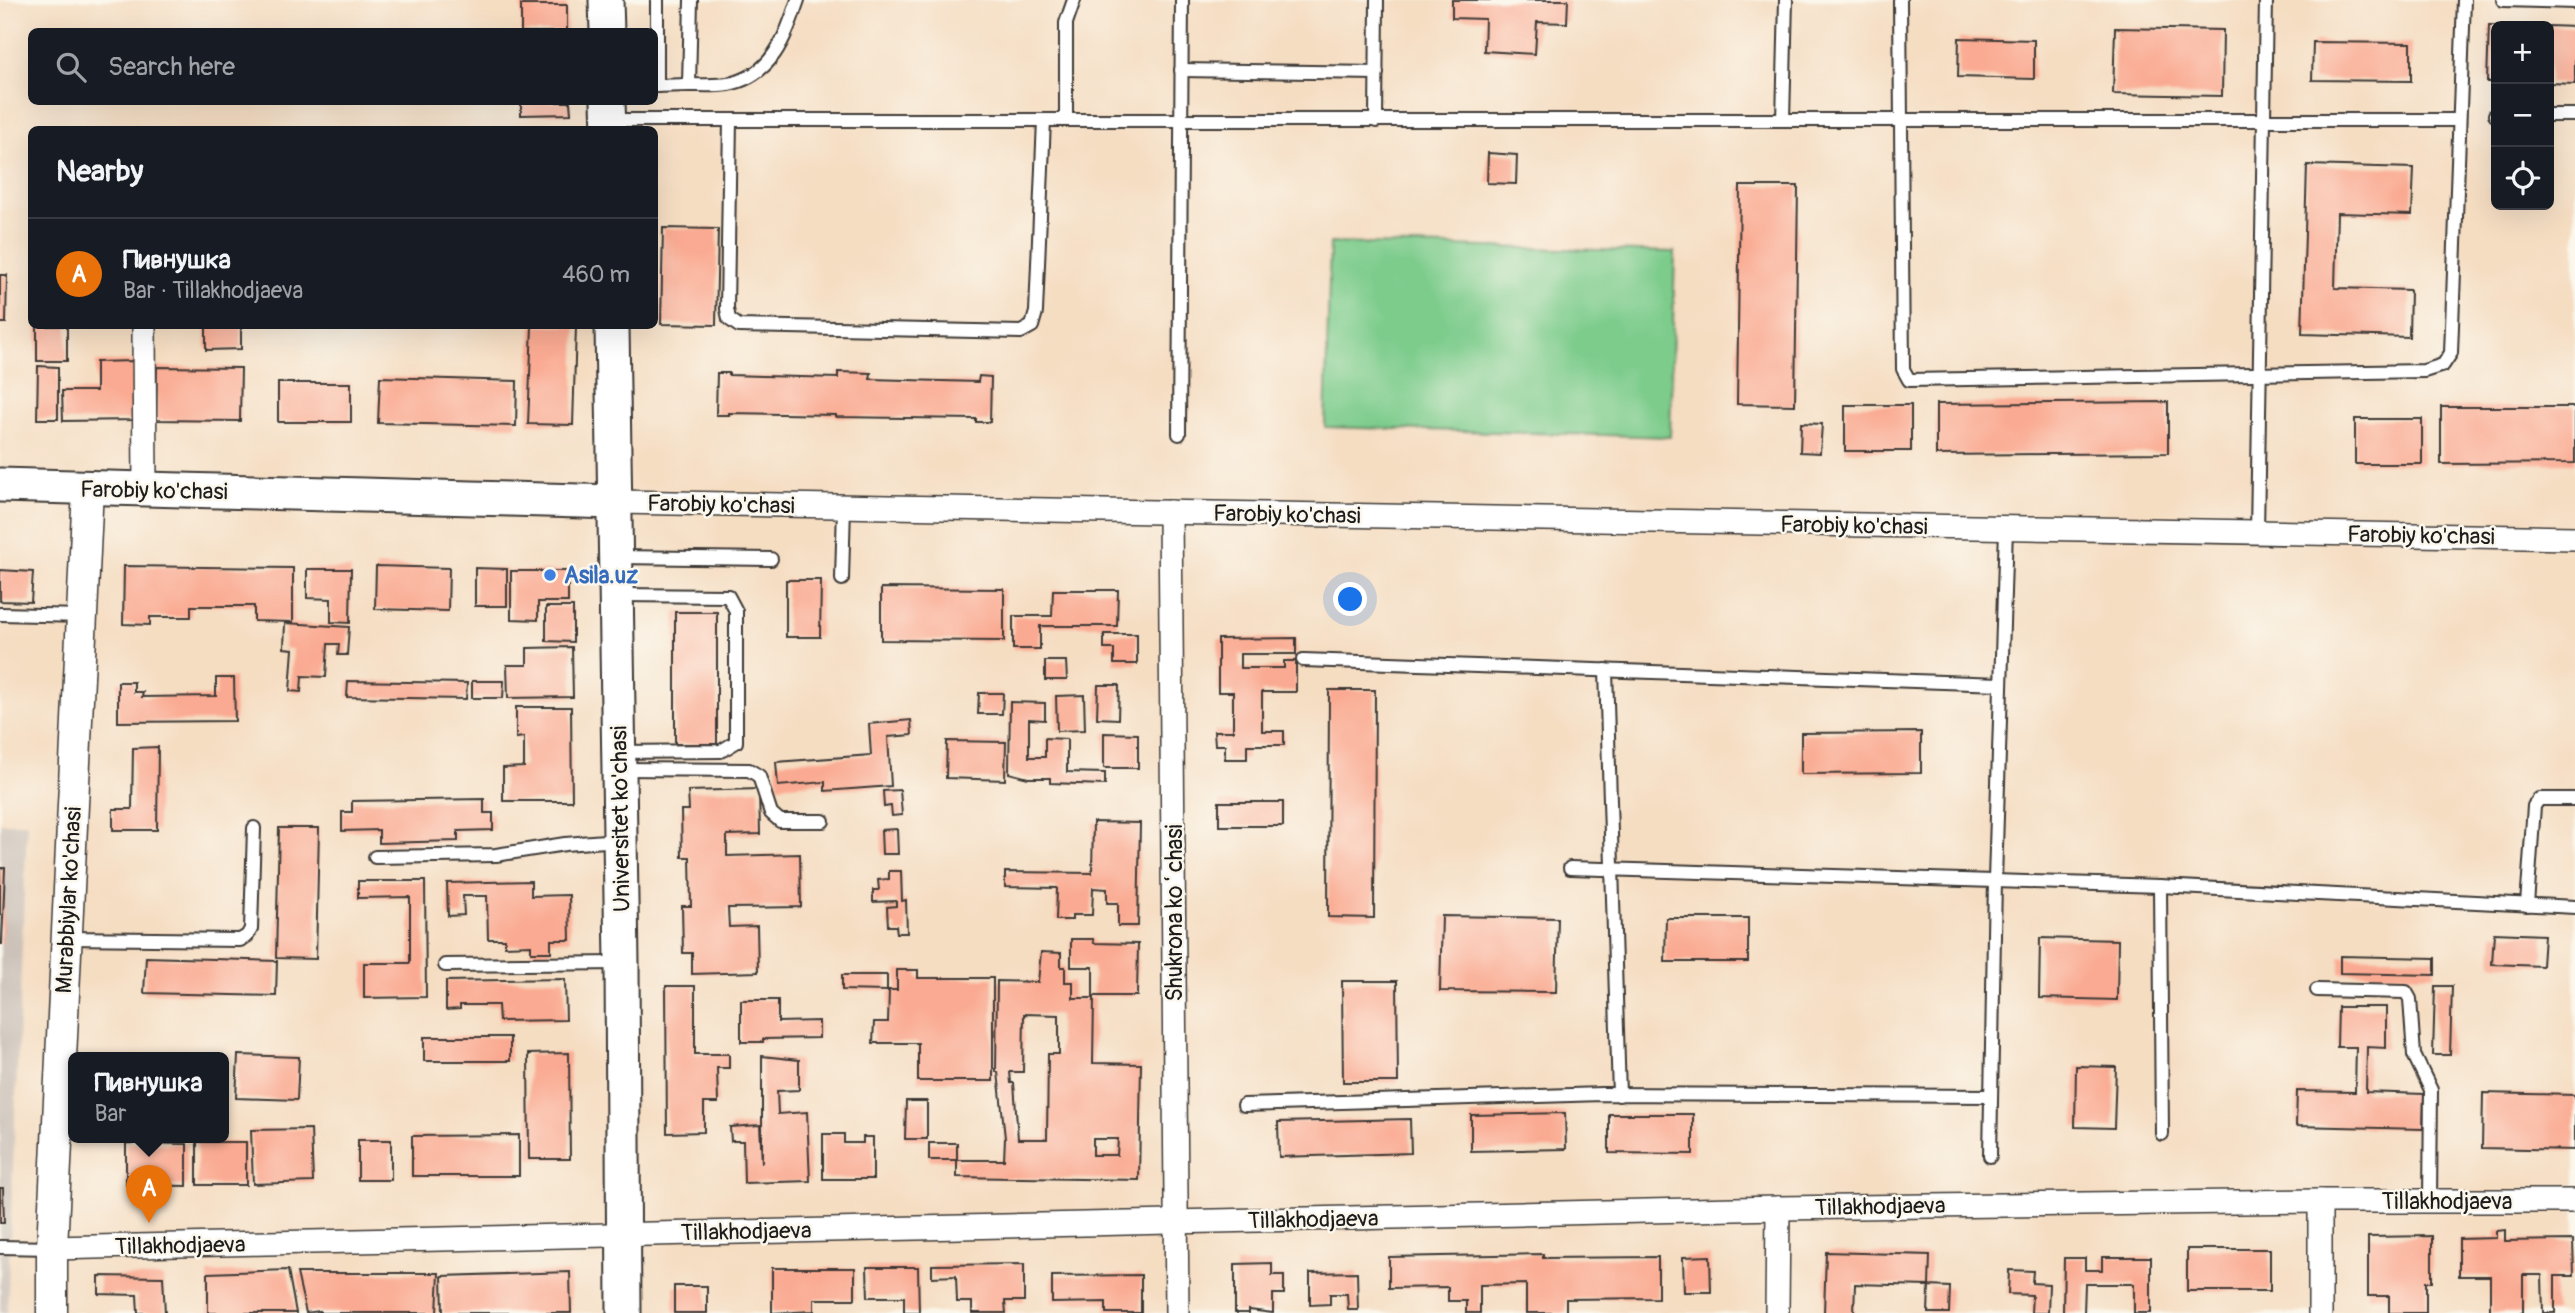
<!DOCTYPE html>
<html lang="en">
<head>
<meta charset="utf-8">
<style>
	:root { --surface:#171b24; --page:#20242c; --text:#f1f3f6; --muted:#9ea1a6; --line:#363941; --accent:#b45309 }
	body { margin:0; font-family:Pangolin,sans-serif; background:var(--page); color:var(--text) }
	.controls { position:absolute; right:21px; top:21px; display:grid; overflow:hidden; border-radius:10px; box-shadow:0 7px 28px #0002 }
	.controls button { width:63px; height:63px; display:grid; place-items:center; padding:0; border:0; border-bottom:2px solid var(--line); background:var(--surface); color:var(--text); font:35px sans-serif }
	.you { position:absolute; left:1351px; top:600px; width:24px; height:24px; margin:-18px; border:5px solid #fff; border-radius:50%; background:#1a73e8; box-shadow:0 0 0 10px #1a73e833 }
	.badge { display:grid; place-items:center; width:46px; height:46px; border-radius:50%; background:var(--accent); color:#fff; font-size:23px; font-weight:700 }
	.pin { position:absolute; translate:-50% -58px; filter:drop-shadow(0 2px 4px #0008) }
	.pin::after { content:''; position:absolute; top:37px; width:24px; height:21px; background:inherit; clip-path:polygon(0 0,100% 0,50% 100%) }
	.popup { position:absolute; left:68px; top:1052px; width:161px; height:91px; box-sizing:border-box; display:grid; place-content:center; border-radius:10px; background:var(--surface); filter:drop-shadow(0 2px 5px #0005); font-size:23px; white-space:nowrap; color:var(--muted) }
	.popup b { font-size:26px; color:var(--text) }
	.popup::after { content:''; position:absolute; left:50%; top:100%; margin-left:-14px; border:14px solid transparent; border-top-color:var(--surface) }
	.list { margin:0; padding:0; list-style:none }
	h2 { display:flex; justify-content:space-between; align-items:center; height:91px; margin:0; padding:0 28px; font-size:30px }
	h2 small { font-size:23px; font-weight:400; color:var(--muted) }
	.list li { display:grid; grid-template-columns:46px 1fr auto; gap:21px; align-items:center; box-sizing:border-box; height:112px; padding:0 28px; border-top:2px solid var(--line) }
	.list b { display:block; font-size:26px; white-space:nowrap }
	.list p { margin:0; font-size:23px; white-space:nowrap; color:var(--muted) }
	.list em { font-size:23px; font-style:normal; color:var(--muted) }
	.icon { flex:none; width:38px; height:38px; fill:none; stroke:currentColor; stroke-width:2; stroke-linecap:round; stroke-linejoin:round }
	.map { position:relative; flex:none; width:2575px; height:1313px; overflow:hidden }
	.search { position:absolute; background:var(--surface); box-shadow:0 7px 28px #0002; left:28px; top:28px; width:630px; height:77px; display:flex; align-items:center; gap:18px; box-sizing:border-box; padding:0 24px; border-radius:10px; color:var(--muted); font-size:26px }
	.panel { position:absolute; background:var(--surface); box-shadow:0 7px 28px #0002; left:28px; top:126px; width:630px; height:203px; border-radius:10px }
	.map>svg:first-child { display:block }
	.industrial { fill:#ccc2b9 }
	.green { fill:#7dcc8c; stroke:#4c7454; stroke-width:2 }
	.building { fill:#faaa92; fill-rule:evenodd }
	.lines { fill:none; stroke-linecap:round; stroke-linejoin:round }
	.service-casing { stroke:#3d3935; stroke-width:16 }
	.minor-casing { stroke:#3d3935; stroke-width:26 }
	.tertiary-casing { stroke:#3d3935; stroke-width:33 }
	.secondary-casing { stroke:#3d3935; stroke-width:37 }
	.service { stroke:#fff; stroke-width:12 }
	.minor { stroke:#fff; stroke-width:23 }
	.tertiary { stroke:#fff; stroke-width:30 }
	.secondary { stroke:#fff; stroke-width:33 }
	.shop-dot { fill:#3f7fe0; stroke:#fbf7ec; stroke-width:2.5 }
	.labels { text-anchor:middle; stroke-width:5; stroke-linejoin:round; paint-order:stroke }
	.street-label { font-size:23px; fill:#1c1c1c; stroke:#fbf7ec }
	.shop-label { font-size:23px; font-weight:bold; fill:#366cbe; stroke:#fbf7ec; text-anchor:start }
</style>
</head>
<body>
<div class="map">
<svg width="2575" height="1313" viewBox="0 0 2575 1313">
	<rect width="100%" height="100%" fill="#fbf7ec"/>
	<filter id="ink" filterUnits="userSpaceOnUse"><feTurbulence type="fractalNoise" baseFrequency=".0143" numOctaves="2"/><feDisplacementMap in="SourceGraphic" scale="14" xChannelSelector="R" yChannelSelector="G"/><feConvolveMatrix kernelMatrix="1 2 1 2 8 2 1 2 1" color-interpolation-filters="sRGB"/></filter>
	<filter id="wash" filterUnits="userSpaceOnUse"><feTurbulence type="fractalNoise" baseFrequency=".00686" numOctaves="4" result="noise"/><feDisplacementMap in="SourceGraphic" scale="28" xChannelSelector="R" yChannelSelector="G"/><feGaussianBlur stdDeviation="1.57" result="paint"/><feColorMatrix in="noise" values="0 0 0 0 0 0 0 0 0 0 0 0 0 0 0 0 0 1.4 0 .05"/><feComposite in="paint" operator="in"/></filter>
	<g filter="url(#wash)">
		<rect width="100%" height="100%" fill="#f5ddc2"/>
		<path class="industrial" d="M0,823H27L7,1313H0Z"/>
		<path class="green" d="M1330,243L1675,252L1670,437L1325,427Z"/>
		<g id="blocks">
			<g class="building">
				<path d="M1452,0H1568L1567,23L1537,22L1535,54L1484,51L1485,19L1452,18Z"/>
				<rect x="521" y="5" width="46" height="27"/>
				<path d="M2489,25H2496V82H2487Z"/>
				<path d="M2549,26L2575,27V84L2549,83Z"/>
				<path d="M2115,28L2223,30L2222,96L2113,94Z"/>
				<path d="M1959,38L2034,40V79L1958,77Z"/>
				<path d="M2313,42L2411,43V81L2312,80Z"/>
				<path d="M521,102H570L571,114L521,115Z"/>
				<path d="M1488,153L1517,155L1516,184L1487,183Z"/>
				<path d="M2307,165L2414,168L2412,215L2337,213L2335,288L2410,290L2409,337L2302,334Z"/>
				<path d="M1740,186H1798L1795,405L1737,404Z"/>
				<path d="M663,228L718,229L716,325L661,324Z"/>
				<path d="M0,275H7L6,323H0Z"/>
				<rect x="37" y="326" width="30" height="35"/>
				<path d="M206,326H241V349L206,350Z"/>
				<path d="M532,326H576L573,425L528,424Z"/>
				<path d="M134,361L135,420L63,421L62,391H96V362Z"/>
				<path d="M38,366L58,367V419H37Z"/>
				<path d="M157,367L241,368L240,421L156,420Z"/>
				<path d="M838,372L871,373L870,379L978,382L979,376L991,377L990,422H976V419L836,417V415L729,413V415H716L717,373H729V375L838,378Z"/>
				<path d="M380,377L517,381L516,426L378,423Z"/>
				<rect x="278" y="383" width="73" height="39"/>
				<path d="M2168,402V453L1936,455V404Z"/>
				<rect x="1845" y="405" width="66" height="46"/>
				<path d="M2441,407H2575V463L2441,464Z"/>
				<rect x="2355" y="419" width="67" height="45"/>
				<path d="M1801,423L1822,424L1820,453L1800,452Z"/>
				<path d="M124,566L293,568V622L254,621V606H191V617H150V625L123,624Z"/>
				<path d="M376,566L449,568L448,611L375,609Z"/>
				<path d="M475,568L507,569V606H475Z"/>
				<path d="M307,569H351L350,623L331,622V599L307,598Z"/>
				<path d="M0,570L33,572L31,602L0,601Z"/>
				<path d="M511,571H568V602H538V620L511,619Z"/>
				<path d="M786,580H821L820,637H786Z"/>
				<path d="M881,588L1004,589V641L881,640Z"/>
				<path d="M1053,590H1118L1117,626H1040V649H1013V616H1052Z"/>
				<path d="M546,607H573V642L546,641Z"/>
				<rect x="675" y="612" width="42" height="132"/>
				<path d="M285,623L349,627L347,655H338L339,644H328L326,677L302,676L301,692L290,691L293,649L284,648Z"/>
				<path d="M1104,634H1137V664H1114V649H1104Z"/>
				<path d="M1296,638V654H1240V668H1284V661H1296V692H1262V731H1284V745H1247V759H1225V745H1215L1214,731H1233V692H1218V639Z"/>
				<path d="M572,647L573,697L508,698L507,665H527V648Z"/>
				<path d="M1045,661H1066L1067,680H1045Z"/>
				<path d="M216,678H234L235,721L118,722V682H134V692H143L142,697L216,696Z"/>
				<path d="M348,681L467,683L466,699L347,697Z"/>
				<path d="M472,681H504L503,698H472Z"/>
				<path d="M1098,685H1119L1118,719L1097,718Z"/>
				<path d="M1329,690H1375L1374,918L1328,917Z"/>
				<path d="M979,693H1003L1002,714H978Z"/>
				<path d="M1084,695L1085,730L1057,731L1056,696Z"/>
				<path d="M1010,702L1045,703V720L1029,719V757H1045V738L1067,739V772L1105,773V785L1050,783V778H1028L1009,773Z"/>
				<path d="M516,707H571L572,801H503V768L524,767V737L516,738Z"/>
				<path d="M911,720L912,735L888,737L891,786L825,791V782L778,786L776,762L871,755L869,724Z"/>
				<path d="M1921,732V773L1801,774V733Z"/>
				<path d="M1104,733L1138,734V768H1104Z"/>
				<path d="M947,741L1006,742L1005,780L946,778Z"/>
				<path d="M158,747L157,830H113V809H132L133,748Z"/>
				<path d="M759,789L760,834L727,835V856L800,854L801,907L728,908L729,927L757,926L758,972L692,974V953H683L682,906H691L690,857H682L681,810H689L688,791Z"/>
				<path d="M900,790L902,815L892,816L891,806L884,807L883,791Z"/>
				<path d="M484,799V813H493V830L458,831V841L379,843V830L342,831V812H352V801Z"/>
				<rect x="1219" y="802" width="64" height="24"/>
				<path d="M1093,822L1140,823L1138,926H1118V903H1107V889L1093,888L1092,915H1072V920H1056L1057,888L1005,887V872L1092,873Z"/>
				<path d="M279,828H319L316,959L276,958Z"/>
				<path d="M897,829L898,854H882L881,830Z"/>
				<path d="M0,868H5L2,944H0Z"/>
				<path d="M889,871H901L902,901L906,900L907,933H897L896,926H888L887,907L896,906V901L873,902V890H879L878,880L889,879Z"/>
				<path d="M358,881H425L426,997L364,998V963H410V897L358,898Z"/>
				<path d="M531,881V896L569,895L570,940H551V952H531V945L505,946V939H488L487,896H463L464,915L448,916L447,883Z"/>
				<path d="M1442,916L1558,918L1556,992L1440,991Z"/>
				<path d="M1666,918H1748V962H1665Z"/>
				<path d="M2494,933L2544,935L2542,966L2492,964Z"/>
				<path d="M2040,938L2118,940L2117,1000L2039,998Z"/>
				<path d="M1071,939H1093L1094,943L1138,944L1137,996H1093V967H1071Z"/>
				<path d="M1041,952L1061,953V967H1065V982H1073V998H1094L1093,1063L1141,1064L1139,1180L957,1177V1160H929V1143H957V1160H1004L1005,1138L998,1072H996L997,981L1038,982ZM1024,1014L1059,1015V1054H1048L1047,1139H1018L1014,1083H1011L1010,1072H1023ZM1093,1139H1118L1117,1155H1093Z"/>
				<path d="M2340,956L2435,958V975L2340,973Z"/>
				<path d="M146,957L277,961L276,996L144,993Z"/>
				<path d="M897,970H918V978H993V1081H918V1043H873L874,1022H888L889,990H897Z"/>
				<path d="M842,975H887V991L842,990Z"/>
				<path d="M565,979L566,1020L499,1021L498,1005H460V1009L446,1010V981Z"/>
				<path d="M1342,981H1397L1398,1082H1343Z"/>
				<path d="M666,986H695V1054H729V1068H717L718,1103H704V1132L667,1133Z"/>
				<path d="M2435,986H2452L2450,1055H2433Z"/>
				<path d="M741,1000H778V1022L819,1021V1038L763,1039V1042H741Z"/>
				<path d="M2338,1007H2386V1048L2367,1047L2366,1092L2424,1094L2423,1129L2296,1126L2297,1091L2355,1092L2356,1047H2337Z"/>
				<rect x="424" y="1037" width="86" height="24"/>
				<path d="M569,1053L570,1159H529L528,1054Z"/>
				<path d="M238,1055L299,1057L297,1100L236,1098Z"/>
				<path d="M762,1056L799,1060V1090L777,1091L778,1114L807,1112L810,1181L744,1183L743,1141H731L730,1127L760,1125L762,1163Z"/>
				<path d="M2076,1066L2116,1067L2114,1128L2075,1127Z"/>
				<path d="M2483,1093L2575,1095V1150L2482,1148Z"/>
				<path d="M906,1101H927V1139H905Z"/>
				<path d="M1565,1113L1566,1149L1471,1151V1115Z"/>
				<path d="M1609,1114H1693V1154L1609,1153Z"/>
				<path d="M1410,1119L1411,1153L1279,1157L1278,1122Z"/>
				<path d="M311,1129L313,1182L253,1184L251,1130Z"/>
				<path d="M823,1134H844V1143H863V1137H873V1179H823Z"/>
				<path d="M519,1135V1176H412V1136Z"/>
				<rect x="358" y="1140" width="33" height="40"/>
				<rect x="197" y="1142" width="49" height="43"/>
				<path d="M126,1143L187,1144V1186L126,1185Z"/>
				<path d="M0,1188H3L4,1223H0Z"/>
				<path d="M2505,1230V1241L2573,1240L2574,1276H2555V1313H2543L2542,1275H2523V1313H2490V1276H2459V1239L2496,1238V1231Z"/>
				<path d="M2432,1236V1282H2426V1313H2389V1296H2368V1237Z"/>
				<rect x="2187" y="1249" width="83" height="42"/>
				<path d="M1826,1252L1930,1255L1929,1286L1950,1287L1949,1313H1928L1929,1286L1855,1284L1854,1313H1824Z"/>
				<path d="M1543,1254V1258L1658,1257V1298L1566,1299V1313H1526V1284L1480,1285V1313H1466V1301H1448V1287L1389,1288V1257Z"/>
				<path d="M1710,1256L1711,1292H1684L1683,1257Z"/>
				<path d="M2102,1257H2151V1313H2134V1284H2085L2084,1313H2063L2064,1258H2085V1270H2102Z"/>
				<path d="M1272,1263V1275H1284V1294H1273V1313L1249,1310V1313H1235V1264Z"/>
				<path d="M1024,1264V1301H1005L1006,1313H972V1302H957L956,1276L932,1277V1265Z"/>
				<path d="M867,1267H918L919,1313H904V1297H868Z"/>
				<path d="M772,1268H855V1299H814V1311L772,1313Z"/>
				<path d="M288,1270L296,1313H208V1273Z"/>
				<path d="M2009,1270L2033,1271L2032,1283L2049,1284L2048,1313H2031L2032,1295L2008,1294Z"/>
				<path d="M570,1272L571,1313H443L442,1276Z"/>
				<path d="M1357,1272L1358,1310H1348L1347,1294H1330V1304L1310,1305V1273Z"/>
				<path d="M297,1273H439L437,1313H320V1311L306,1313Z"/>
				<path d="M1141,1275V1313H1106V1302L1052,1303V1276Z"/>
				<path d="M99,1276L163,1277L165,1313H138L137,1295L99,1294Z"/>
				<rect x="674" y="1286" width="33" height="27"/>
			</g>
		</g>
	</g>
	<g filter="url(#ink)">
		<use href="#blocks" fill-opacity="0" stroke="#3d3935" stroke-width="2"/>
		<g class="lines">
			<defs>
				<g id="service">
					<path d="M657,0V86"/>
					<path d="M1900,0L1903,369L1909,380L2424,371L2443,365L2451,353L2464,0"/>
					<path d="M2503,0L2575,2"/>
					<path d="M1181,70L1377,73"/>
					<path d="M689,85C702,85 716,86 728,84C772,76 785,38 798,0"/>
					<path d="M654,86L689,85L691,0"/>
					<path d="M2495,115H2496"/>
					<path d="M2549,115H2575"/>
					<path d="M609,120H2458"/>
					<path d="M730,120L727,309L729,319L739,326L1021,332L1032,326L1036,312L1044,120"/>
					<path d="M1066,120V23L1074,0"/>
					<path d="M1783,120L1786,0"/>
					<path d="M1376,121L1377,0"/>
					<path d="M1179,434L1182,0"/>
					<path d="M2257,532L2266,0"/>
					<path d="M617,557L771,559"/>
					<path d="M842,579L844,506"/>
					<path d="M619,595L728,596L736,611V742L721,751L619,752"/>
					<path d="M0,614L82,616"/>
					<path d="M1303,660L2001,684"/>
					<path d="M1606,670L1619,1095"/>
					<path d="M621,769L749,770L759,776L771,813L780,821H823"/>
					<path d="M375,857L496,855L565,844L619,840"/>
					<path d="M1570,868L2160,886L2575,907"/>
					<path d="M2160,886L2162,1134"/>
					<path d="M2527,905L2534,806L2539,799H2575"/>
					<path d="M68,938L240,940L247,936L251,929L254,828"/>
					<path d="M445,965L620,963"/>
					<path d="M2317,990L2406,992L2410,999L2414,1055L2431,1090L2430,1200"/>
					<path d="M1244,1105L1602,1094L1991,1096"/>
					<path d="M1990,1156L1995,880L2006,528"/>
					<path d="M0,1247L52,1248"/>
				</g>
				<g id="minor">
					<path d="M144,326L145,489"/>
					<path d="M616,502L2575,538"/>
					<path d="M1170,512L1177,1313"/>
					<path d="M2320,1201V1313"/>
					<path d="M52,1248L1778,1208L2320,1201H2575"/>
					<path d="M1777,1313L1778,1208"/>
				</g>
				<path id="tertiary" d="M52,1313V1248L88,488"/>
				<g id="secondary">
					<path d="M606,0L607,32"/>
					<path d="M608,102L609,130"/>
					<path d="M612,326L622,963L624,1313"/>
					<path d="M0,485L616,502"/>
				</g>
			</defs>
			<use href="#service" class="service-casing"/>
			<use href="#minor" class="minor-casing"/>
			<use href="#tertiary" class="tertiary-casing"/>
			<use href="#secondary" class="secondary-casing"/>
			<use href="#service" class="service"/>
			<use href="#minor" class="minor"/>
			<use href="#tertiary" class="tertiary"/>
			<use href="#secondary" class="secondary"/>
		</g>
	</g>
	<circle class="shop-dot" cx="550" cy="575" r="7"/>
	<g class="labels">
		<g class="street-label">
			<text transform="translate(154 490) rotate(1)" y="8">Farobiy ko'chasi</text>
			<text transform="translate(721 504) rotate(1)" y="8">Farobiy ko'chasi</text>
			<text transform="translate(1287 514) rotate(1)" y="8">Farobiy ko'chasi</text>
			<text transform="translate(1854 525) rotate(1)" y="8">Farobiy ko'chasi</text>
			<text transform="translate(2421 535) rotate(1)" y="8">Farobiy ko'chasi</text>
			<text transform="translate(620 819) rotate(-91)" y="8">Universitet ko'chasi</text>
			<text transform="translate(68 900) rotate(-87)" y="8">Murabbiylar ko'chasi</text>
			<text transform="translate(1174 913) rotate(-90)" y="8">Shukrona koʻchasi</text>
			<text x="2447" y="1209">Tillakhodjaeva</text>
			<text transform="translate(1880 1206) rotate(-1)" y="8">Tillakhodjaeva</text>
			<text transform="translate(1313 1219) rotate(-1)" y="8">Tillakhodjaeva</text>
			<text transform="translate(746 1231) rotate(-1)" y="8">Tillakhodjaeva</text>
			<text transform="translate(180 1245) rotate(-1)" y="8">Tillakhodjaeva</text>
		</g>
		<g class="shop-label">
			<text x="564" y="583">Asila.uz</text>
		</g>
	</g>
</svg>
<div class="controls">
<button>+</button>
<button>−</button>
<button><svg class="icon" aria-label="locate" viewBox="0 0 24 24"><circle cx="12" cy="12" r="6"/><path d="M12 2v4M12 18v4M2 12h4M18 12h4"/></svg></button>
</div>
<div class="you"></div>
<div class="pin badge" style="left:149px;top:1223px;background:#e8710a">A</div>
<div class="popup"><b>Пивнушка</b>Bar</div>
<div class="search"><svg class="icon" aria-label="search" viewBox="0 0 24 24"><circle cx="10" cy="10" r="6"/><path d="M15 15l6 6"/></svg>Search here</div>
<section class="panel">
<h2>Nearby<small></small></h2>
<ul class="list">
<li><span class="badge" style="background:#e8710a">A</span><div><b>Пивнушка</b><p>Bar · Tillakhodjaeva</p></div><em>460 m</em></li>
</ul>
</section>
</div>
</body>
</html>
